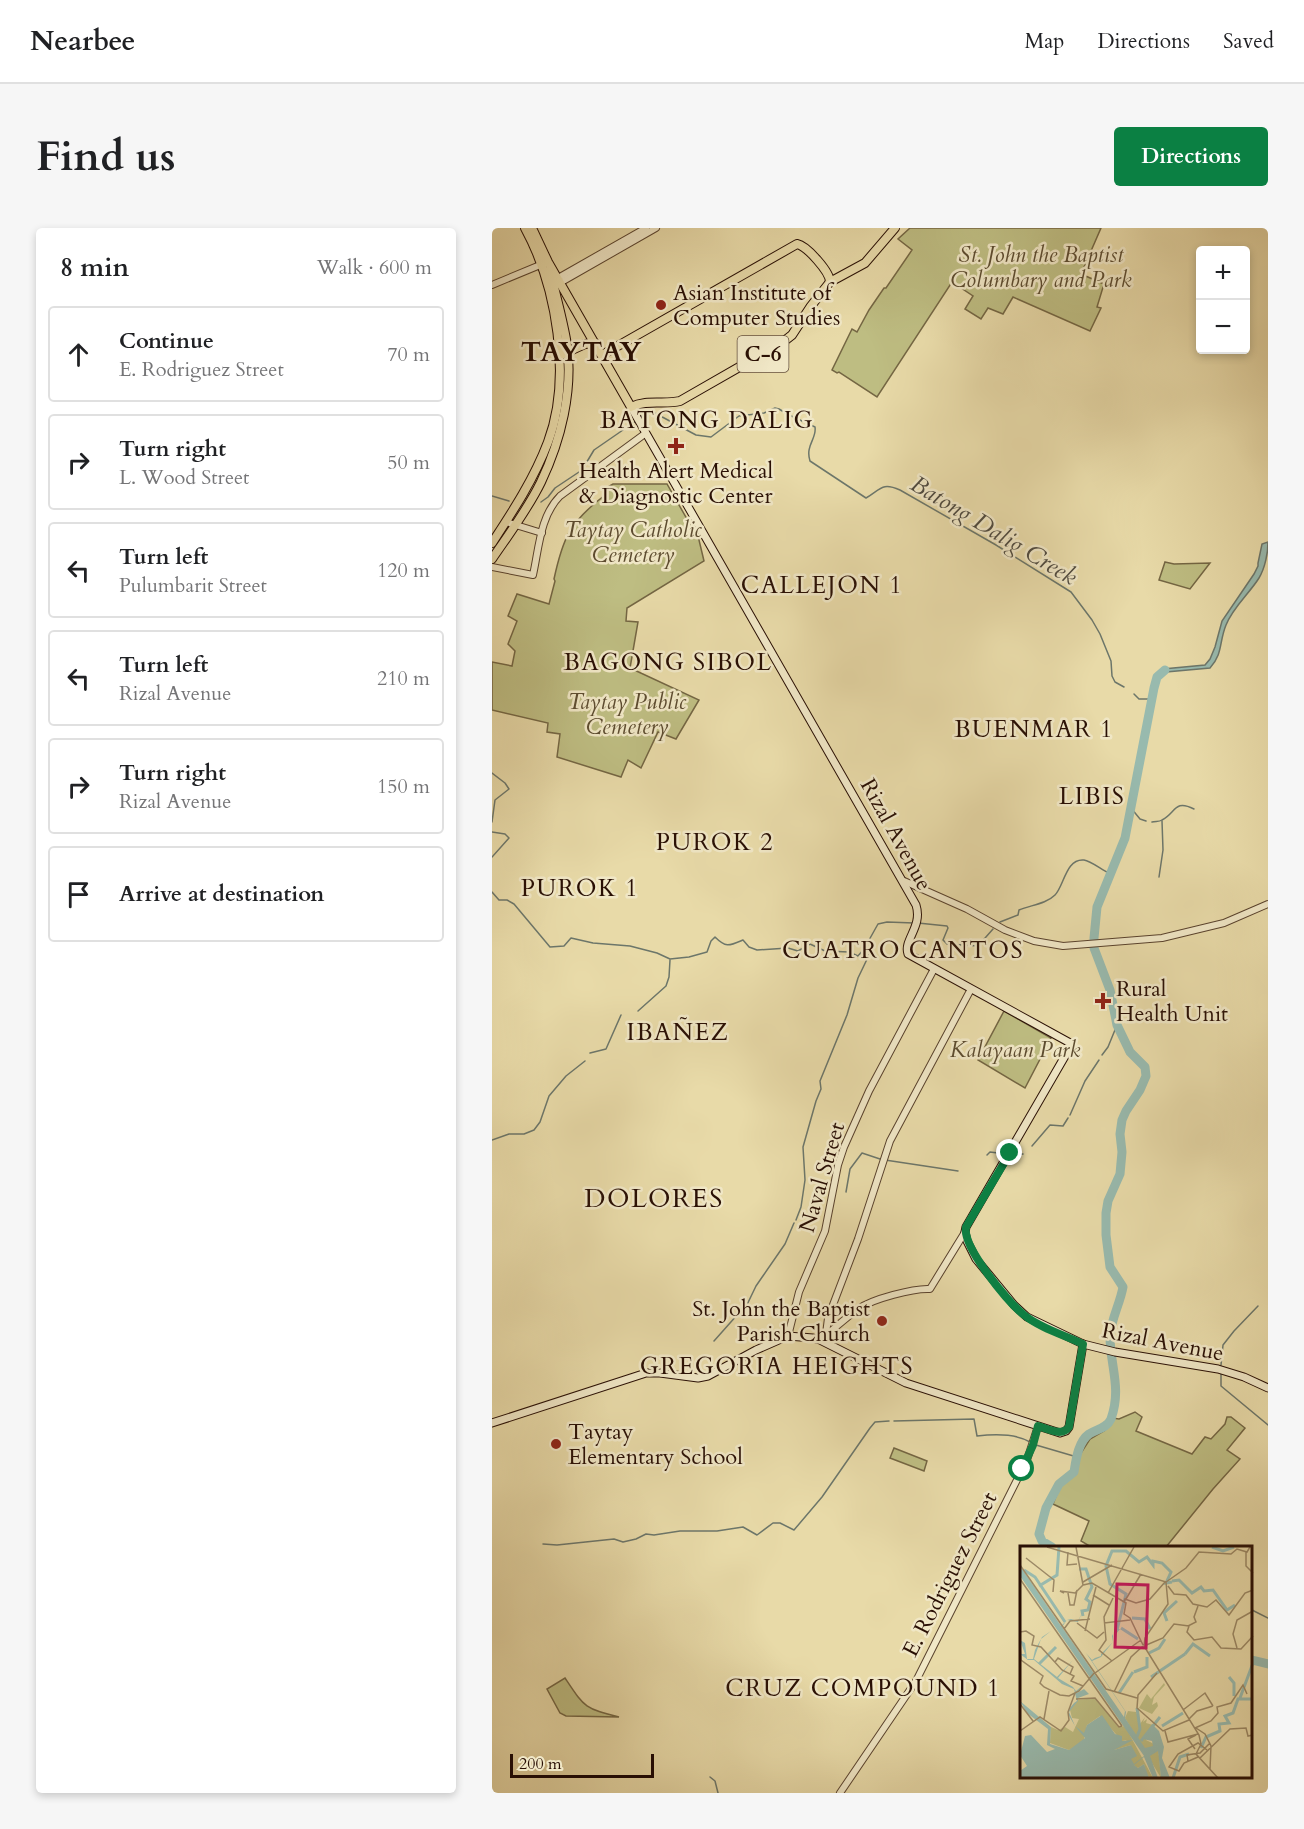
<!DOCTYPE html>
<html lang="en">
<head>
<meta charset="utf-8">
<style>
	:root { --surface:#fff; --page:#f6f6f6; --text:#202124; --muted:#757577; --line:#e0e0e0; --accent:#0b8043 }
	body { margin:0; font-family:Cardo,serif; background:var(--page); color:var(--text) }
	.controls { position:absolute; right:18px; top:18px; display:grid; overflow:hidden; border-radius:6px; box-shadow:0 3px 9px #0003 }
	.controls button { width:54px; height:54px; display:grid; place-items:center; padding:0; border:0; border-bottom:2px solid var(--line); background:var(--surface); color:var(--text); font:30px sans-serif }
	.scale { position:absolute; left:18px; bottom:15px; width:144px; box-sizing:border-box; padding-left:6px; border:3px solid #290f04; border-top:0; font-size:16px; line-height:21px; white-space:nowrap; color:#290f04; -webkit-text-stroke:4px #f0e7c6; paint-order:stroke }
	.stop { position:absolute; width:18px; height:18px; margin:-14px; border:4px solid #0b8043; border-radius:50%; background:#fff }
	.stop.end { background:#0b8043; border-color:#fff; box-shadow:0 2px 6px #0008 }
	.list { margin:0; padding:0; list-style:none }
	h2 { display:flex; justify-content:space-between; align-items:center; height:78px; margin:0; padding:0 24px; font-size:26px }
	h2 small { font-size:20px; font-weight:400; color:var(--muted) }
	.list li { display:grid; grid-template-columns:39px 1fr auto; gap:18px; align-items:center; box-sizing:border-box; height:96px; margin:0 12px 12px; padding:0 12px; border:2px solid var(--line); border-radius:6px }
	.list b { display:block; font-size:22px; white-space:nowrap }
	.list p { margin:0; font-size:20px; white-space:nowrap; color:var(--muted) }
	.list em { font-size:20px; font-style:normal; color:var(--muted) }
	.icon { flex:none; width:33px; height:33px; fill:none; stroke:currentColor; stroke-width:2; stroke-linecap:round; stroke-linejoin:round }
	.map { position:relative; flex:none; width:776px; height:1565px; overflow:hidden; border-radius:6px }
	header { display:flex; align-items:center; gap:36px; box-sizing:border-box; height:84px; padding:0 30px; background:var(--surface); border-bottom:2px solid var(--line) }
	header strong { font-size:28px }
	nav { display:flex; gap:33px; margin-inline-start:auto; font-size:21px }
	.intro { display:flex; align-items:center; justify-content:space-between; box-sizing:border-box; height:144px; padding:0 36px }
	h1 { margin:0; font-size:42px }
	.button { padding:15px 27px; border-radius:6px; background:var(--accent); color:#fff; font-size:21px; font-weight:700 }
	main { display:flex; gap:36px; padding:0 36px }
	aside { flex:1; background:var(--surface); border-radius:6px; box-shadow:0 3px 9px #0003 }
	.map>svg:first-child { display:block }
	.green { fill:#bebd82; stroke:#746643; stroke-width:1.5 }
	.water { fill:#98baae; stroke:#6c766a; stroke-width:1.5 }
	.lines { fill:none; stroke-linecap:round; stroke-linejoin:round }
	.stream { stroke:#6c766a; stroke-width:1.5 }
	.river { stroke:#98baae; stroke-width:9 }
	.tertiary-casing { stroke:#59422d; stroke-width:8 }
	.secondary-casing { stroke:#290f04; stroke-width:9 }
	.primary-casing { stroke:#290f04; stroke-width:10 }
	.tertiary { stroke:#f0e7c6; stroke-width:6 }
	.secondary { stroke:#f0e7c6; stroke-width:7 }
	.primary { stroke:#e8daa8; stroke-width:8 }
	.route { stroke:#0b8043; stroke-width:8 }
	.poi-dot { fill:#8f2418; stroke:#f0e7c6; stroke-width:2 }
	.labels { text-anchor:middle; stroke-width:5; stroke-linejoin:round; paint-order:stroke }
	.shield { fill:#f0e7c6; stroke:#65503e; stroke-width:1.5 }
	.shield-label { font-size:21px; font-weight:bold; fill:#290f04 }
	.park-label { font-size:22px; font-style:italic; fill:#5d4c30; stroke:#f0e7c6 }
	.poi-label { font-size:22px; fill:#290f04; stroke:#f0e7c6; text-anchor:start }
	.street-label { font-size:22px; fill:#290f04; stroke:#f0e7c6 }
	.neighbourhood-label { font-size:24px; letter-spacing:1.5px; fill:#290f04; stroke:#f0e7c6 }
	.water-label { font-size:24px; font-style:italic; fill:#504b40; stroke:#f0e7c6 }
	.quarter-label { font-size:26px; letter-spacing:1.5px; fill:#290f04; stroke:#f0e7c6 }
	.district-label { font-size:28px; font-weight:bold; letter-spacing:1.5px; fill:#290f04; stroke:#f0e7c6 }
	.inset-river { fill:none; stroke:#98baae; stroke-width:3 }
	.inset-road { fill:none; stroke:#9c8966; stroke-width:1.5 }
	.view { fill:#c2185b; fill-opacity:0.15; stroke:#c2185b; stroke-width:3 }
	.inset-edge { fill:none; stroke:#290f04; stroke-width:3 }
</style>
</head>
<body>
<header>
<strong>Nearbee</strong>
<nav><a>Map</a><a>Directions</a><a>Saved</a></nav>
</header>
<div class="intro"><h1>Find us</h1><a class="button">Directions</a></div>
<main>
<aside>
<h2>8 min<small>Walk · 600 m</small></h2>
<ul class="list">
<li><svg class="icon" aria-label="ahead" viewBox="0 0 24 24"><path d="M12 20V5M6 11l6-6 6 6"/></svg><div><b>Continue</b><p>E. Rodriguez Street</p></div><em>70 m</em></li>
<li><svg class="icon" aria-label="right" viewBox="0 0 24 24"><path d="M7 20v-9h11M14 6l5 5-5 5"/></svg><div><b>Turn right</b><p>L. Wood Street</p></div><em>50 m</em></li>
<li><svg class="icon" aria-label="left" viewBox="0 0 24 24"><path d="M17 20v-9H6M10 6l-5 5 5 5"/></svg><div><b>Turn left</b><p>Pulumbarit Street</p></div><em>120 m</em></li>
<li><svg class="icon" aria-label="left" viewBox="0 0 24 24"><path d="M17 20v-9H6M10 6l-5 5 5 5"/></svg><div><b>Turn left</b><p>Rizal Avenue</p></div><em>210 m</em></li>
<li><svg class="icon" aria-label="right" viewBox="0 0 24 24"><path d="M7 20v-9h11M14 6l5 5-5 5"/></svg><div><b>Turn right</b><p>Rizal Avenue</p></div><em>150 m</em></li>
<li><svg class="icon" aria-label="arrive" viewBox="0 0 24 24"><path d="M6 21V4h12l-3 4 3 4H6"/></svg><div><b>Arrive at destination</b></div></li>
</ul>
</aside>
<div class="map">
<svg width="776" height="1565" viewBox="0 0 776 1565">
	<rect width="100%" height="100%" fill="#e8daa8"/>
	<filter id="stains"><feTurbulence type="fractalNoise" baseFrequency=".00333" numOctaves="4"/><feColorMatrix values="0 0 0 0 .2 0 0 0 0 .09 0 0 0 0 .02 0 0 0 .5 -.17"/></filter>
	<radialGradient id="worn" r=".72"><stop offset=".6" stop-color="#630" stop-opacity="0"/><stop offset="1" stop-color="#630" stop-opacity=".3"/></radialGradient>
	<g class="green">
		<path d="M418,0H609L589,46L612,56L605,79L609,80L598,103L521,69L511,86L496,80L489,91L473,81L481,68L460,54L385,169L347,144L345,145L340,142L360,101L365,104L377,82L392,60H394L420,22L406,11Z"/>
		<path d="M121,256H175L207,312L212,333L135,380L134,393L146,394L138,440L207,472L184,511L166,504L149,540L136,532L129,549L65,529L68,506L55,504L56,495L0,482V434L20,438L23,423L16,416L25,393L16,388L25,366L57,376L63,353L62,351C71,309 78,294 113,267L114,260Z"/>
		<path d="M673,334L682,336L718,335L698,361L667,352Z"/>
		<path d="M512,783L559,810L533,860L486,832Z"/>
		<path d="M643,1184L650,1189L644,1203L700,1226L713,1209L719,1211L733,1196L735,1189H739L753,1200L735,1222L748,1231L721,1261L674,1319H599L589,1313L597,1293L561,1276L568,1258L583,1246L587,1228L598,1211L612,1203L620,1195L621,1190L627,1191Z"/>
		<path d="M402,1220L435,1233L432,1243L398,1230Z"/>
		<path d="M73,1450C93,1480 92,1480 127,1489L74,1488L68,1485L55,1461Z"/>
	</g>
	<path class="water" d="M776,314C776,325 773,340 767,350C757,366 741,379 734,397C727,414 731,426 718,440L674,444L665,449L671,441L713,437L718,431L723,419L730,393L762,346L766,338V335L770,316Z"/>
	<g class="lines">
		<g class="stream">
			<path d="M147,190L159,183L204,207L219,209L247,188L272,185L283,180L287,181L297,187L323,199C325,211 313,217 318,233L374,270C389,261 390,254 408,262L504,317L579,364L600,392L608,406L619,433L620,448L623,454L632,459"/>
			<path d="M0,268L17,273"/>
			<path d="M49,274L56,269L63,260L90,242L102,222L144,193"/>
			<path d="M642,466L647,471H659"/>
			<path d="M0,545L13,555L17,561L3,572L0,594"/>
			<path d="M639,580L648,591L654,593"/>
			<path d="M660,594C664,593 667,594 670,592C684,585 682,571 702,581"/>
			<path d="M0,604L13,606L17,610L0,629"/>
			<path d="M667,649L671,622L670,593"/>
			<path d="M0,664L7,672H15L22,676L58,719L72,718L79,710L101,715L138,718L165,725L178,731L197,729L215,724L219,713L223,709C234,720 237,718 251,712L257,719L265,722L296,720L306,723L318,716L333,723L357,724L366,728L372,721L386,696L395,694L422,695"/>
			<path d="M508,694L526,687L527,682C539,677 554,676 563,667C572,658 574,630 592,632C599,633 610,642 617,645"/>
			<path d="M426,695L455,698L456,700L451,712L455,716L486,718L501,701"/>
			<path d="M146,783L174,758L177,749L178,732"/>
			<path d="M98,825L114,821L129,787"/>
			<path d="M610,827L616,819L625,797"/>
			<path d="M578,887L593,853L607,832"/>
			<path d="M0,912L17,906H32L42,902L48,894L57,868L74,848L93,833"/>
			<path d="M540,918L558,897L571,898L576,890"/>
			<path d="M495,927L498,924L514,926"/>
			<path d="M520,927L531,926"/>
			<path d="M393,932L466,943"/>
			<path d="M354,964L358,941L370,925L388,931"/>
			<path d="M304,992L309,979L313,952L311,919L324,873L329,861L328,853L355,787L366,750L378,725L373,722"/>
			<path d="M222,1113L246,1086L251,1085L264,1058L293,1016L302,995"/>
			<path d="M729,1137L731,1117L742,1103L766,1078"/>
			<path d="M729,1145V1158L776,1197"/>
			<path d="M402,1193L482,1191L485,1208C502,1206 523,1205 538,1214"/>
			<path d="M544,1217L585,1229"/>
			<path d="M51,1316L65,1317L122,1311L131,1314L144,1311L154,1306L162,1307L188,1303H225L251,1299L265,1307L281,1295H288L302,1302L330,1269L378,1200L383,1194L397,1193"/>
			<path d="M760,1382L776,1390"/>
			<path d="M218,1549L223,1553L226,1565"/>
		</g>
		<g class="river">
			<path d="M560,1319L550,1313L547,1306L554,1280L567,1256L582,1244C584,1232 586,1214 597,1206C605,1201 615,1200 619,1191C630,1160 618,1138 618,1108C619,1091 628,1076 631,1059L618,1039L614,1007V985L616,973L628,946L630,924L628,906L630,892L634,883L648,862L654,848L653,839L638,824L625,797L618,762L602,720V710L605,679L633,610L662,460L665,449L673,442"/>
			<path d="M760,1432L776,1436"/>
		</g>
		<defs>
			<g id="tertiary">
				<path d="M66,50L154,0"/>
				<path d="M66,56L164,0"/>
				<path d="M0,57L53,35"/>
				<path d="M14,294L50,305"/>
				<path d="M0,339L41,347C47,320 48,288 68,268L154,205"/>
				<path d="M412,653L475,681L513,702L542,713L571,718L670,710L732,695L776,676"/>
				<path d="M334,1106L336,1090L366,1011L398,913L479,761"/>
				<path d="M296,1108L307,1064L333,1003L346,937L352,919L377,863L442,741"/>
				<path d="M333,1108C344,1099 355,1089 366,1081C380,1071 422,1060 438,1061L473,1004"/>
				<path d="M348,1565L424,1453L535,1232L546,1198"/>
			</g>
			<g id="secondary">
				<path d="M139,179L424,677C431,699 411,712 416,726L580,816L474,999L473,1004L475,1013L484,1031L522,1077L535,1089L591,1116L623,1124L726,1141L752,1149L776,1160"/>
				<path d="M0,1195L154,1145H168L206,1150L216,1148L264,1122L296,1108L321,1110L328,1112L414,1155L568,1205L574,1203L577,1199L591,1116"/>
			</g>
			<g id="primary">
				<path d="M40,0L56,34L139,179C155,171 172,177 188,173L291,114L300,107L319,78L338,54L373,35L403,0"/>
				<path d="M71,126L93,116L103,115"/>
				<path d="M110,127L305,16C315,18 338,44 338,54"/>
				<path d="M0,315C21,283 42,251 56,214C80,150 65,59 33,0"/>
				<path d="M0,331C17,306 36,281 49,254C69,212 81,163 75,117C71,91 63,66 58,41"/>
			</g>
		</defs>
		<use href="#tertiary" class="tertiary-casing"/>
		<use href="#secondary" class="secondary-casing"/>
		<use href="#primary" class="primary-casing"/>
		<use href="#tertiary" class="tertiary"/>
		<use href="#secondary" class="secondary"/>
		<use href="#primary" class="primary"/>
	</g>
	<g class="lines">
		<path class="route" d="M518,925L474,999C470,1019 516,1074 532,1087C548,1100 572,1107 591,1116L577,1199C570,1209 556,1201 546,1198L541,1217L530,1241"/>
	</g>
	<g class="poi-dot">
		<circle cx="169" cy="77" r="6"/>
		<path d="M181 209h6v6h6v6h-6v6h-6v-6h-6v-6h6z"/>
		<path d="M608 764h6v6h6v6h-6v6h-6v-6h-6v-6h6z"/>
		<circle cx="390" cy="1093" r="6"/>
		<circle cx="64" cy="1216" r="6"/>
	</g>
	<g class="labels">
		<rect class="shield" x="245.5" y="108" width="51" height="36" rx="4.5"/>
		<g class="shield-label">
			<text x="271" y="133">C-6</text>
		</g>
		<g class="park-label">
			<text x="549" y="34">St. John the Baptist<tspan x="549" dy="25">Columbary and Park</tspan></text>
			<text x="141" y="309">Taytay Catholic<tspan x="141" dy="25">Cemetery</tspan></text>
			<text x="135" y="481">Taytay Public<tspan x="135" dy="25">Cemetery</tspan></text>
			<text x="523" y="829">Kalayaan Park</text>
		</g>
		<g class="poi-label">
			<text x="181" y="72">Asian Institute of<tspan x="181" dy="25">Computer Studies</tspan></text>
			<text x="184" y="250" text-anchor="middle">Health Alert Medical<tspan x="184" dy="25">&amp; Diagnostic Center</tspan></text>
			<text x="624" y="768">Rural<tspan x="624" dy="25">Health Unit</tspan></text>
			<text x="378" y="1088" text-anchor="end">St. John the Baptist<tspan x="378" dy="25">Parish Church</tspan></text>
			<text x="76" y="1211">Taytay<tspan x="76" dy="25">Elementary School</tspan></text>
		</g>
		<g class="street-label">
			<text transform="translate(405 606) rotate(61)" y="8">Rizal Avenue</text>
			<text transform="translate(329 949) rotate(-74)" y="8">Naval Street</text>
			<text transform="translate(671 1113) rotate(11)" y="8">Rizal Avenue</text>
			<text transform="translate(457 1346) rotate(-63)" y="8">E. Rodriguez Street</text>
		</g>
		<g class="neighbourhood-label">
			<text x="215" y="200">BATONG DALIG</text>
			<text x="330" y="365">CALLEJON 1</text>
			<text x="176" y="442">BAGONG SIBOL</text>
			<text x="542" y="509">BUENMAR 1</text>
			<text x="600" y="576">LIBIS</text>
			<text x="223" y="622">PUROK 2</text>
			<text x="88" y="668">PUROK 1</text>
			<text x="411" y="730">CUATRO CANTOS</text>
			<text x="186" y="812">IBAÑEZ</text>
			<text x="285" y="1146">GREGORIA HEIGHTS</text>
			<text x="371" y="1468">CRUZ COMPOUND 1</text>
		</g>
		<g class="water-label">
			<text transform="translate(502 302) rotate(31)" y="8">Batong Dalig Creek</text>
		</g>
		<g class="quarter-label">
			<text x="162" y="979">DOLORES</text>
		</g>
		<g class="district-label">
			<text x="90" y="133">TAYTAY</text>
		</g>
	</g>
	<g transform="translate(528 1318)">
		<rect width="232" height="232" fill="#e8daa8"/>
		<path d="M144,137L145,139L134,151L132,159L137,156L138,160L132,168L119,162L127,148L131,153ZM75,152L99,181L105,180L133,232L127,230L124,218L118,222L113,219L107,209L111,199L94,204L107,194L102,195L80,170L67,179L63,197L49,204L30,197L31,181L38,184L45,181L53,186L59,173L52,172L50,164L58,154ZM108,165L116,166L118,171L119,165L120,178L125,171L123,176L127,173L126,177L133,179L126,194L138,200L141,232L105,172Z" fill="#bebd82"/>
		<path d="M0,20L41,80L47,74L51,73L58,75L62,67L58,76L47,74L42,81L104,171L105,165L66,107L72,114L75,112L81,110V108L93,96L92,90L93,88H95L98,83H100L96,88H93V96L84,107L81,111L72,115L106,166L105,172L125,202L133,200L132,195L123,193L132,178L139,185L144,201L142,212L150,232H141L138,205L130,210L138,232H133L124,211L114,219L118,222L124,218L129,232H0V225L7,220L0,209L5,190L11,189L27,206L35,203L27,199L28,183L7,167L0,155L31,181L30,198L49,204L65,192L55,180L48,168L50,162L54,157L57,155L54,143L42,138L14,114H8L0,108H5L0,94L5,97L7,113H13L15,104L21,93L22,91L31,85L21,93L14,113L37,131L53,114L38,132L53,141L56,145L62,140L57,147L64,143L69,148L58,152V155L49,166L55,180L64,187L67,179L82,169L95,188L102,190V195L113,194L0,30ZM113,194L124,210L114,218L111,213L117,210L111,199L94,204Z" fill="#98baae" fill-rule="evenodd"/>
		<path class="inset-river" d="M192,1L203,5L214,1M59,23H66L72,41L66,53L70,56L68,64L62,65L63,70M4,24L15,31L45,76M152,35L159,34L172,47L181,41L184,45L193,44L207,64L215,59M19,40L37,29L39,1M112,72L125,73L130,83M147,75L144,67L157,55M101,82L118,93M97,84L106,48L90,38L86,20L92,5H106L119,16L127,11L133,19V15L142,17L151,26L146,37L152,36M129,107L139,102L145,93M165,108L173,98L190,110M19,118L36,101M114,126L127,121V111M131,131L165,108M209,131L214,137V150M99,147L113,126M220,152L233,117M142,180L163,167M116,193L120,183L117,162M121,195L140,171M181,202L186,191L200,185L199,178L209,177L205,170L213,167L218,153H233M153,232L160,211L169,208"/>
		<path class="inset-road" d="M27,1L146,36L166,22L179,6L211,8L217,3L227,6L230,1M56,1L63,39L72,37L106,57L104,68L110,72L123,99M48,6L47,19L57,18M226,6V20L233,27M6,12L34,34L33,46M0,19L86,143L117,152M0,33L102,180M63,36L92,19M146,36L148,58L125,92L124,100L179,189L181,198L176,208L198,232M148,40L154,48L166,49L173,58L187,61L196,54L209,69L225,47L233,44M44,47L40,45L55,47L63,39M48,47L50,59H54L57,44M88,47L114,1M73,49L89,59M106,53L121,28M104,56L105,53L116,57L130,53L145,36M57,77L77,92L84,86M84,77L110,74M168,80L176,76L174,71L178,60M169,80L167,86L174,94L192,91L201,102L221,103L233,90M44,83L50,75L70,73M65,85L76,41M0,86L6,85L14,90L12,99L21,101L42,124L54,130L51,135L63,140M0,100L1,114L23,130L20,137L24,141L40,149L49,150L59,145L75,126M124,100L143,92L154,78L169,80M217,102L213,88L217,74L233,65M92,115L79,104L86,94L84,71L93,52M35,116L38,112L53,121L50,128M75,127L121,94M137,127L118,149L117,162L143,185L169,174M94,146L111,111L123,100M56,153L75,152L99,181L102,180M0,158L13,175M163,164L185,147L193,160M24,173L29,145M169,173L177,165L193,160M175,182L191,175L198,167L197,161L211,157L223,139L227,148M176,182L185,188L191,200L190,223M0,185L20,171L41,185L49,174L48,166L55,147M145,185L148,196L178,188M175,203L168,193L176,189M178,211L164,217L159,225L149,221L158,208L178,197L187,204M180,212L210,183L226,182L228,190L233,189M168,215L167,209L180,207L190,197"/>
		<path class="view" d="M97,38L128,39L126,102L95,101Z"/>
		<rect width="232" height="232" class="inset-edge"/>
	</g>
	<rect width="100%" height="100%" filter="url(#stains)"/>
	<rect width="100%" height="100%" fill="url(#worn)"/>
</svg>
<div class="controls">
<button>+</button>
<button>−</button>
</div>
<div class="scale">200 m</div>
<div class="stop" style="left:530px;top:1241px"></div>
<div class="stop end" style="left:518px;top:925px"></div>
</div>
</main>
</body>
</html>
